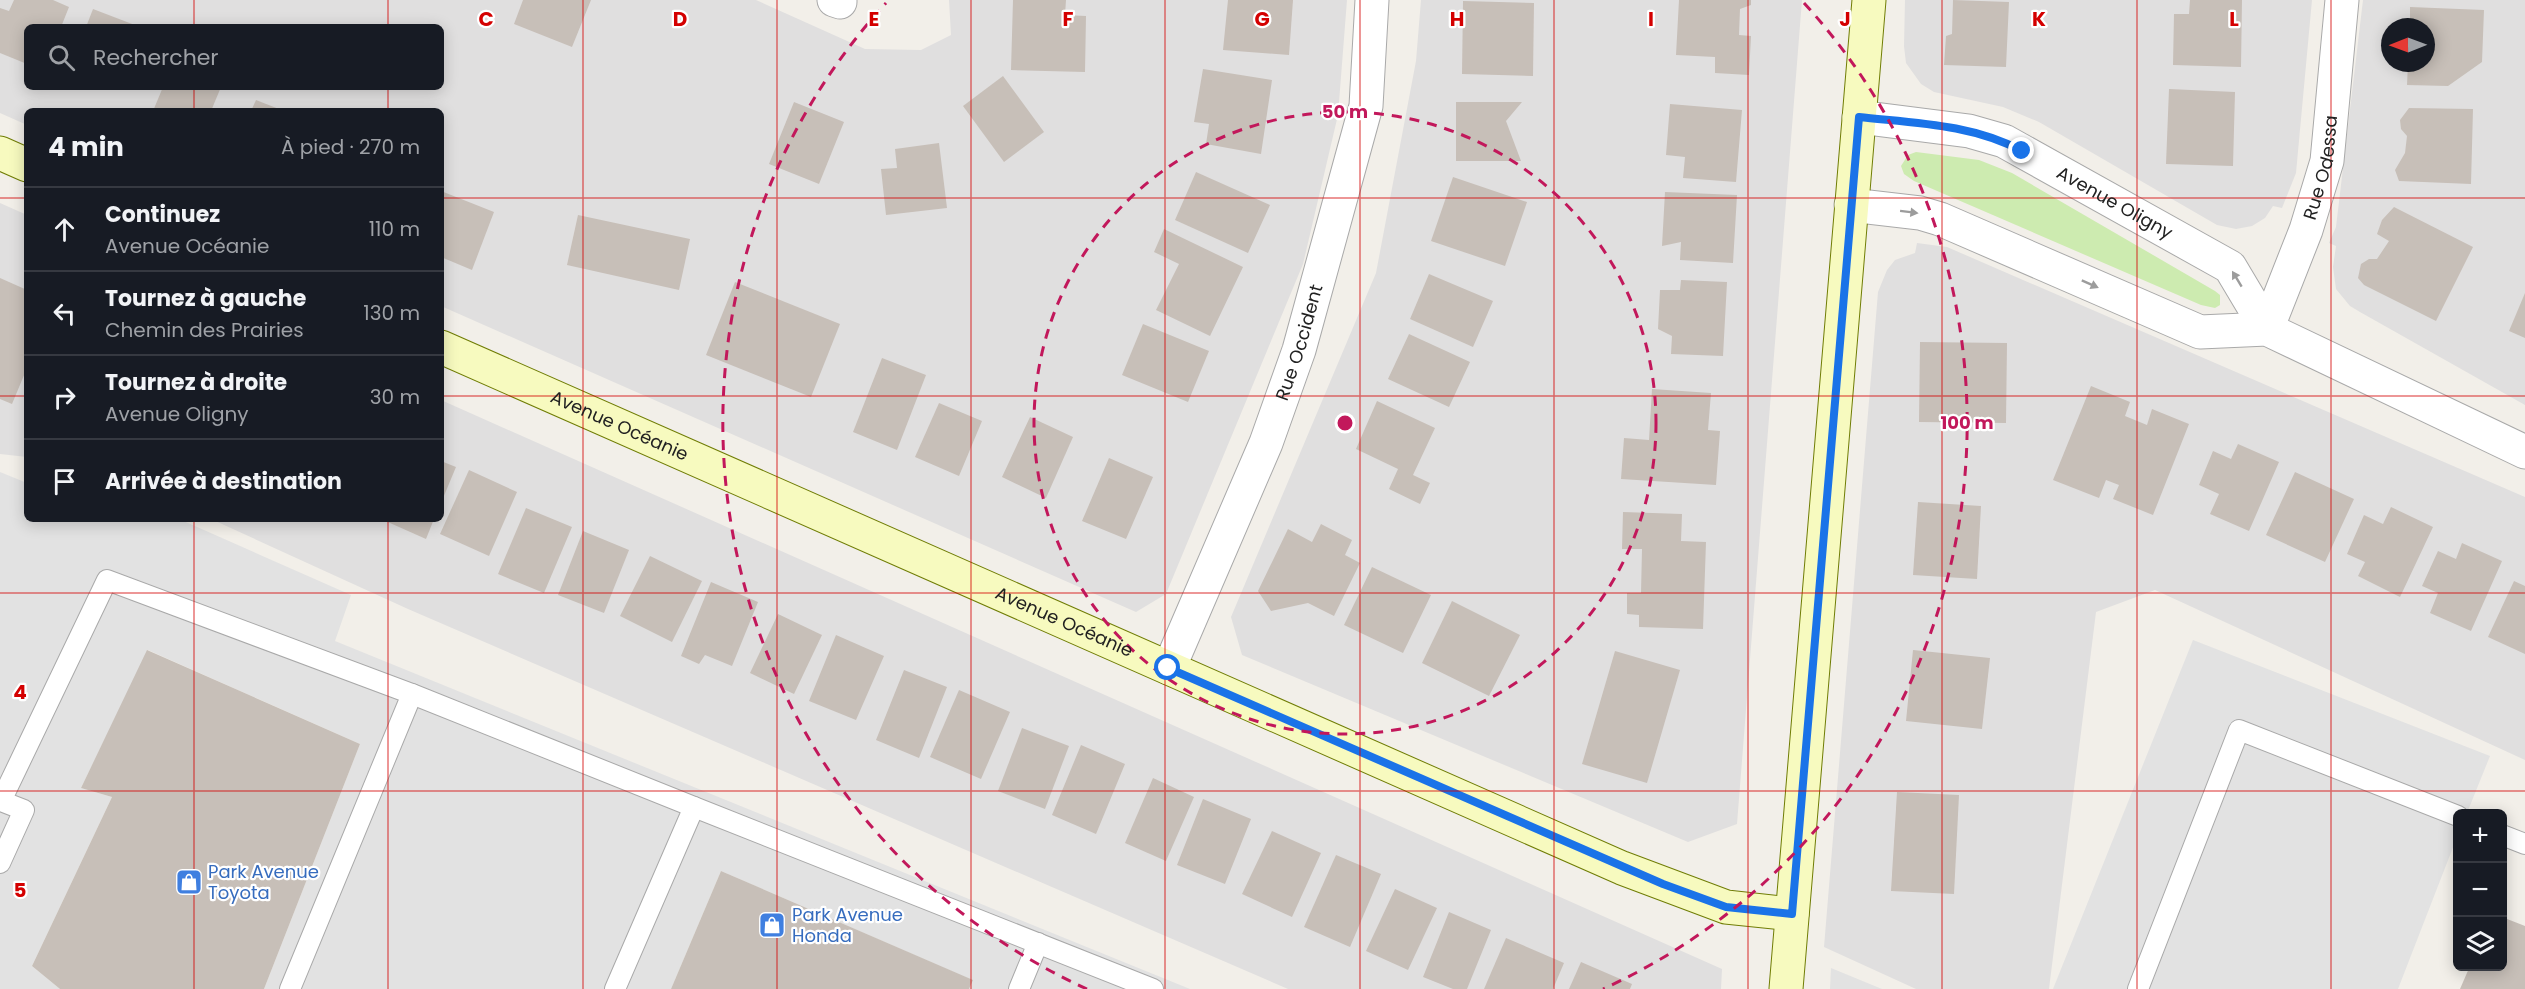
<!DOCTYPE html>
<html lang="fr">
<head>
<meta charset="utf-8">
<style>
	:root { --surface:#171b24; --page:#20242c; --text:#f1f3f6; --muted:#9ea1a6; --line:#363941 }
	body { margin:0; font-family:Poppins,sans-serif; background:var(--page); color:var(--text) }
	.controls { position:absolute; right:18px; bottom:18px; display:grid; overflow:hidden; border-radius:9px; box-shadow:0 3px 15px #0003 }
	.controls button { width:54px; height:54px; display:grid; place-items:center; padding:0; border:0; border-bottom:2px solid var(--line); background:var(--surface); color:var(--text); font:30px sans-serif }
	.compass { position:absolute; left:2381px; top:18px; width:54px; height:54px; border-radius:50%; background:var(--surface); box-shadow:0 3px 15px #0003; rotate:269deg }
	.stop { position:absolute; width:18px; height:18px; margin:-14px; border:4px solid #1a73e8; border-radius:50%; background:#fff }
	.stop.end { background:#1a73e8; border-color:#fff; box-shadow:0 2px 6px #0008 }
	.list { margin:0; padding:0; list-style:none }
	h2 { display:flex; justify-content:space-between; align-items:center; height:78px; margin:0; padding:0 24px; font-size:26px }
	h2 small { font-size:20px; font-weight:400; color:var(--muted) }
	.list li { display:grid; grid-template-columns:39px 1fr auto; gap:18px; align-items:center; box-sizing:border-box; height:84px; padding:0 24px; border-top:2px solid var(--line) }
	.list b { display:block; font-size:22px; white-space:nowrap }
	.list p { margin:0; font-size:20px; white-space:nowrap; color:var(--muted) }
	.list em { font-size:20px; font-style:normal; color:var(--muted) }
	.icon { flex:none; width:33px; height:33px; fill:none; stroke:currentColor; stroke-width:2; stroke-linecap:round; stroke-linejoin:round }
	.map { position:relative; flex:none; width:2525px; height:989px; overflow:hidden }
	.search { position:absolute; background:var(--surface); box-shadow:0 3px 15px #0003; left:24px; top:24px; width:420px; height:66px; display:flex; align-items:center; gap:15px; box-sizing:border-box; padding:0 21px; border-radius:9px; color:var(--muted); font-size:22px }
	.panel { position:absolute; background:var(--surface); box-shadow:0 3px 15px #0003; left:24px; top:108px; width:420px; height:414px; border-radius:9px }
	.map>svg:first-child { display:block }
	.residential { fill:#e0dfdf; fill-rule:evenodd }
	.grass { fill:#cdebb0 }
	.parking { fill:#e2e2e2 }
	.building { fill:#c7bfb8 }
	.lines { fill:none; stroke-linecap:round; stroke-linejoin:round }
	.lane-casing { stroke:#a9a9a9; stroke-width:22 }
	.street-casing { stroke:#a9a9a9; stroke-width:35 }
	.secondary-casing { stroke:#707d05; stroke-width:35 }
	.lane { stroke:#fff; stroke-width:20 }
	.street { stroke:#fff; stroke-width:33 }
	.secondary { stroke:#f7fabf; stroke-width:33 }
	.oneway { fill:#9c9c9c }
	.route { stroke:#1a73e8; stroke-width:8 }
	.grid { fill:none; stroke:#d40000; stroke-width:1.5; stroke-opacity:0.55 }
	.ring { fill:none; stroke:#c2185b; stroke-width:3; stroke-dasharray:10 8 }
	.labels { text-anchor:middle; stroke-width:4.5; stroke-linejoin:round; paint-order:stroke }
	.street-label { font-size:18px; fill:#222; stroke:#fff }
	.shop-label { font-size:18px; fill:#366cbe; stroke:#fff; text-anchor:start }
	.grid-label { font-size:20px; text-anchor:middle; font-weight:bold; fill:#d40000; stroke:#fff; stroke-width:4.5; stroke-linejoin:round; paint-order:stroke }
	.centre { fill:#c2185b; stroke:#fff; stroke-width:3 }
	.ring-label { font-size:18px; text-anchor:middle; font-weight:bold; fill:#c2185b; stroke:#fff; stroke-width:4.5; stroke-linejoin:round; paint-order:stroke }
</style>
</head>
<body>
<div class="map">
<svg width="2525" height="989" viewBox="0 0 2525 989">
	<rect width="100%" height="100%" fill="#f2efe9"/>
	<g class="residential">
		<path d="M0,0H756L865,49L921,50L951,35L949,0H1347L1338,115L1303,264L1166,594L1136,612L441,306V111H27V125L0,113ZM27,27H441V87H27Z"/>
		<path d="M1421,0H1802L1737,824L1688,842L1242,655L1231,617L1376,273L1416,61Z"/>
		<path d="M1905,0H2312L2296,173L2282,208L2273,206L2265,218L2252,226L2236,229L2217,225L2039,122L2003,107L1934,92L1921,84L1906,63L1904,46Z"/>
		<path d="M2363,0H2525V405L2360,312L2350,306L2336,289L2333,267L2336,246L2329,243L2336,227ZM2390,27H2426V63H2390Z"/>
		<path d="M0,203L27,215V457L0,454Z"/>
		<path d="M1917,243L1947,247L2525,497V760L2155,590L2096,612L2049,989H1916L1824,947L1878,292L1887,270L1895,260L1915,253Z"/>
		<path d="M441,400L1722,969L1721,989H1288L408,609L211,519H441Z"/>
	</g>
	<path class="grass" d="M1916,152L1979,160L2012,173L2215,291L2220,295V305L2215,308L2201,305L1914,181L1904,174L1901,166L1908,155Z"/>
	<g class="parking">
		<path d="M0,472L27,483V519H179L351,595L335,641L1190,989H969L972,980L721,871L671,989H264L360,744L148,650L81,788L112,797L32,966L60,989H0Z"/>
		<path d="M2193,640L2490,756L2467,813L2458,814L2457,837L2398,989H2053Z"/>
		<path d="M1831,968L1882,989H1830Z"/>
	</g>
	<g class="building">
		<path d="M14,0H53L69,7L61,27H27V64L0,53V8L9,11Z"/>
		<path d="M523,0H591L572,47L514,24Z"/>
		<path d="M1013,0H1066L1065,15L1086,16L1085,72L1011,70Z"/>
		<path d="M1228,0H1293L1289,55L1223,50Z"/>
		<path d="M1679,0H1751V5L1740,9L1739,35L1751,36L1749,75L1715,73V57L1676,55Z"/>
		<path d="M1953,0L2009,2L2006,67L1944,65L1946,36L1952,34Z"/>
		<path d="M2190,0H2242L2241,67L2173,65L2174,14H2189Z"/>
		<path d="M1463,1L1534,3L1533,76L1462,74Z"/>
		<path d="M2410,7L2484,10L2482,62L2448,86L2407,85L2408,63H2426V27H2410Z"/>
		<path d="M93,9L140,27H86Z"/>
		<path d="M1203,69L1272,80L1261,154L1206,144L1209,124L1194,122Z"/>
		<path d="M1003,76L1044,132L1004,162L963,106Z"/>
		<path d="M163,87H221L211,111H153Z"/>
		<path d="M2169,89L2235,92L2233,166L2166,164Z"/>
		<path d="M256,100L284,111H251Z"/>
		<path d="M794,102L844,122L819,184L769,164Z"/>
		<path d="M1456,102H1522L1506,121L1521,161H1456Z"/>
		<path d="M1670,104L1742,110L1736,182L1683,178L1685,157L1666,155Z"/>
		<path d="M2409,108L2473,109L2471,184L2399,181L2395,170L2405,153L2407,136L2401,129L2400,120Z"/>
		<path d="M939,143L947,208L886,215L881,169L897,168L895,149Z"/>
		<path d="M1196,172L1270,205L1248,253L1175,220Z"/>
		<path d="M1453,177L1527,202L1505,266L1431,241Z"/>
		<path d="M441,191L494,212L472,270L441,257Z"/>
		<path d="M1665,192L1737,195L1733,263L1680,260L1681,242L1662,246Z"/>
		<path d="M2394,207L2473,247L2436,321L2364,285L2358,278L2361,264L2369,259H2377L2389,241L2377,234L2382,220Z"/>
		<path d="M578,215L690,239L679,290L567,265Z"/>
		<path d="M1164,229L1243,267L1210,336L1156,310L1179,264L1154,252Z"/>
		<path d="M1429,274L1493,301L1473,347L1410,319Z"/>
		<path d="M0,278L27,290V368L12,404L0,399Z"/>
		<path d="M1681,280L1727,282L1723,356L1671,354L1672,336L1658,329L1660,290H1680Z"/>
		<path d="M735,282L840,324L811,397L706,355Z"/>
		<path d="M2525,293V338L2509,331Z"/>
		<path d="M1143,324L1209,351L1188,402L1122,375Z"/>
		<path d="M1409,334L1470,362L1449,407L1388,379Z"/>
		<path d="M1920,342L2007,343L2006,423L1919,422Z"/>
		<path d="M882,358L926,375L897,450L853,432Z"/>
		<path d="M2091,386L2130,402L2125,416L2147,425L2152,409L2189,424L2153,515L2113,499L2119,485L2106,480L2099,498L2053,480Z"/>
		<path d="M1652,389L1711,393L1708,430L1720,431L1716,485L1621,479L1624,438L1649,440Z"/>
		<path d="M1377,401L1435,428L1413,475L1430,483L1420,504L1389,489L1398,469L1356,449Z"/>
		<path d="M939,403L982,421L959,476L915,457Z"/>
		<path d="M1030,417L1073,437L1046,498L1002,477Z"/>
		<path d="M2238,444L2279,462L2249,531L2210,514L2219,494L2199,485L2213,451L2231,459Z"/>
		<path d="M1109,458L1153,477L1126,539L1082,521Z"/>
		<path d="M441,461L456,467L441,503Z"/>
		<path d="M469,470L517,492L489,556L440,534Z"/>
		<path d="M2295,472L2354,499L2325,562L2266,535Z"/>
		<path d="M1918,502L1981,506L1977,579L1913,575Z"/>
		<path d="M2391,507L2433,527L2400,597L2358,576L2365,562L2347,554L2364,515L2383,524Z"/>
		<path d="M526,508L572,527L544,593L498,574Z"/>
		<path d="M1623,512L1682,514L1681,541L1706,542L1703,629L1639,627V615L1627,614V593H1641L1642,549H1622Z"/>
		<path d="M381,519H434L426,539Z"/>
		<path d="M1321,524L1352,540L1345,555L1360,563L1334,616L1308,603L1271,611L1258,591L1288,529L1312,542Z"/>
		<path d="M583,531L629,550L604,613L558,595Z"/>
		<path d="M2462,543L2502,561L2471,631L2430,613L2438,593L2422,586L2438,551L2456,559Z"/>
		<path d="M650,556L702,581L672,642L620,616Z"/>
		<path d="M1372,567L1431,595L1403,653L1344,625Z"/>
		<path d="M2514,581L2525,586V654L2488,637Z"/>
		<path d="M711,582L758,602L732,666L705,655L699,664L681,656Z"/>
		<path d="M1452,601L1520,635L1489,696L1422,663Z"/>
		<path d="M778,614L822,635L794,694L750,673Z"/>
		<path d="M836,635L884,656L856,720L809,701Z"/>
		<path d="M147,650L360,744L264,989H60L32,966L112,797L81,788Z"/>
		<path d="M1913,650L1990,658L1982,729L1906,721Z"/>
		<path d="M1615,651L1680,670L1647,783L1582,764Z"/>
		<path d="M904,670L947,687L919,758L876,740Z"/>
		<path d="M959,690L1010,712L981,779L930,757Z"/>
		<path d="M1022,728L1069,746L1045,809L998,791Z"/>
		<path d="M1081,745L1125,764L1096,834L1052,815Z"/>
		<path d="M1153,778L1194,797L1166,861L1125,843Z"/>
		<path d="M1897,792L1959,795L1954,894L1891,891Z"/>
		<path d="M1203,799L1251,819L1225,884L1177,865Z"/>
		<path d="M1272,831L1321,853L1292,917L1242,894Z"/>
		<path d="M1336,855L1381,874L1350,947L1304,927Z"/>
		<path d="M721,871L973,980L969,989H671Z"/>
		<path d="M1395,889L1437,908L1408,970L1366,951Z"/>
		<path d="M1449,912L1491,930L1467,989H1453L1423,977Z"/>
		<path d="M2502,917L2525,926V989H2460L2470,966H2502Z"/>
		<path d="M1506,938L1564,963L1553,989H1484Z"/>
		<path d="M1581,962L1632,984L1630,989H1569Z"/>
	</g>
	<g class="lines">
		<defs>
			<g id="lane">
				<path d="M412,694L694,807L615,989"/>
				<path d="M694,807L1153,989"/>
				<path d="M2502,835L2525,844"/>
				<path d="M0,863L24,810L1,801L107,580L412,694L290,989"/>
				<path d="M1019,989L1038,943"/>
				<path d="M2138,989L2239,730L2458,816"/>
			</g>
			<g id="street">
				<path d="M834,0L840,2V0"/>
				<path id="s1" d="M1859,117L1969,131L2004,141L2230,267L2267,329"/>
				<path d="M1851,205L1920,213L1940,219L2200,332L2267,329L2525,452"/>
				<path id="s2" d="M2267,329L2306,230L2327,161L2342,0"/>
				<path id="s3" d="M1169,668L1266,443L1299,350L1366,106L1372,0"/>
			</g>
			<g id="secondary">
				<path d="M0,153L27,165"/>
				<path id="s4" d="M441,347L1622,868L1726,907L1792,914"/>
				<path d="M1786,989L1869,0"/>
			</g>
		</defs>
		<use href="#lane" class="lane-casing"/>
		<use href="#street" class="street-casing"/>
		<use href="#secondary" class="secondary-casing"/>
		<use href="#lane" class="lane"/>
		<use href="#street" class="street"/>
		<use href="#secondary" class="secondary"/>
	</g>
	<defs><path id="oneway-solid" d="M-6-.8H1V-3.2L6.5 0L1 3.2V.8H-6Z" transform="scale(1.5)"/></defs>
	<g class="oneway">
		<use href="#oneway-solid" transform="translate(1909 212) rotate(7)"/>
		<use href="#oneway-solid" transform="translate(2237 279) rotate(-121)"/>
		<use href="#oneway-solid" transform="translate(2090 284) rotate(24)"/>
	</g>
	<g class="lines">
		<path class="route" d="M1168,668L1663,884L1726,907L1792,914L1859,117C1914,123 1972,124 2022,151"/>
	</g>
	<path class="grid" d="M194,0V27M388,0V27M583,0V989M777,0V989M971,0V989M1165,0V989M1360,0V989M1554,0V989M1748,0V989M1942,0V989M2137,0V989M2331,0V989M194,87V111M388,87V111M0,198H27M441,198H2525M0,396H27M441,396H2525M194,519V989M388,519V989M0,593H2525M0,791H2525"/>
	<g class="ring">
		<circle cx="1345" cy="423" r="311"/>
		<path d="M1087 989A622 622 0 0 1 886 3M1804 3A622 622 0 0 1 1603 989"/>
	</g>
	<defs>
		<symbol id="shop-square" viewBox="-11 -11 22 22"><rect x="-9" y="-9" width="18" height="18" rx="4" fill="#3f7fe0" stroke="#fff"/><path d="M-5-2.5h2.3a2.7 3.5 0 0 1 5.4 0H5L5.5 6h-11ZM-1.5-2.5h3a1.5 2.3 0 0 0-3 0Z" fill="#fff"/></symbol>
	</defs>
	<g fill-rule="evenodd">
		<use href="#shop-square" x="174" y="867" width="30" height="30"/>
		<use href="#shop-square" x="757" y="910" width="30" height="30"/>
	</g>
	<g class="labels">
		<g class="street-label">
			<text dy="6" stroke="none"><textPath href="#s2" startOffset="171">Rue Odessa</textPath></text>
			<text dy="6" stroke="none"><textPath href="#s1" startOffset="274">Avenue Oligny</textPath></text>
			<text dy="6" stroke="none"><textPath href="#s3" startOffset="351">Rue Occident</textPath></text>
			<text dy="6" stroke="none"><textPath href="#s4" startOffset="195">Avenue Océanie</textPath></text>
			<text dy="6" stroke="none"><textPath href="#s4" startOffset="681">Avenue Océanie</textPath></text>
		</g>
		<g class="shop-label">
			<text x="208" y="878">Park Avenue<tspan x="208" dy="21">Toyota</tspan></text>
			<text x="792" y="921">Park Avenue<tspan x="792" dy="21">Honda</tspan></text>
		</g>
	</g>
	<g class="grid-label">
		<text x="486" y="26">C</text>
		<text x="680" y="26">D</text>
		<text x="874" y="26">E</text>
		<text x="1068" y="26">F</text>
		<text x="1262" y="26">G</text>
		<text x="1457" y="26">H</text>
		<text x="1651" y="26">I</text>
		<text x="1845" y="26">J</text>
		<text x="2039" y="26">K</text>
		<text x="2234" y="26">L</text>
		<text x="20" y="699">4</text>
		<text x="20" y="897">5</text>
	</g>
	<circle cx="1345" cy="423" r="9" class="centre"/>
	<g class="ring-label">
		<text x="1345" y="118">50 m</text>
		<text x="1967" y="429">100 m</text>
	</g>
</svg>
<div class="controls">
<button>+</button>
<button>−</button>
<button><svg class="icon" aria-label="layers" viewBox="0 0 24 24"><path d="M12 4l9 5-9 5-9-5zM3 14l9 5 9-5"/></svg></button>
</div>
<svg class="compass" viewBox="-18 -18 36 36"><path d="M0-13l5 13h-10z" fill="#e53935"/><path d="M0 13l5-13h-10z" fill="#9ea1a6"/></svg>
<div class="stop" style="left:1168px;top:668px"></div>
<div class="stop end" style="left:2022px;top:151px"></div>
<div class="search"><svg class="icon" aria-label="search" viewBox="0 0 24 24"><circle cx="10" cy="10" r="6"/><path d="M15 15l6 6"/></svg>Rechercher</div>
<section class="panel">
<h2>4 min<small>À pied · 270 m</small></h2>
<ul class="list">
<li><svg class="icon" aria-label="ahead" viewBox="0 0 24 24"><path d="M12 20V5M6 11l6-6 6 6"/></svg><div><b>Continuez</b><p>Avenue Océanie</p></div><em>110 m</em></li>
<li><svg class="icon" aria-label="left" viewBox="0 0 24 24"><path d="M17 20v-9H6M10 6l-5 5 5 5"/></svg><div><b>Tournez à gauche</b><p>Chemin des Prairies</p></div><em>130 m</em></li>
<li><svg class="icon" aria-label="right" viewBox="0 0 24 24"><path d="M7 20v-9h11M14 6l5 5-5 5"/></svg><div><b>Tournez à droite</b><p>Avenue Oligny</p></div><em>30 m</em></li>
<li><svg class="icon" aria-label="arrive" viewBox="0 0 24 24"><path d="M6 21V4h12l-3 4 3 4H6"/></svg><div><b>Arrivée à destination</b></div></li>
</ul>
</section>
</div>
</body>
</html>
